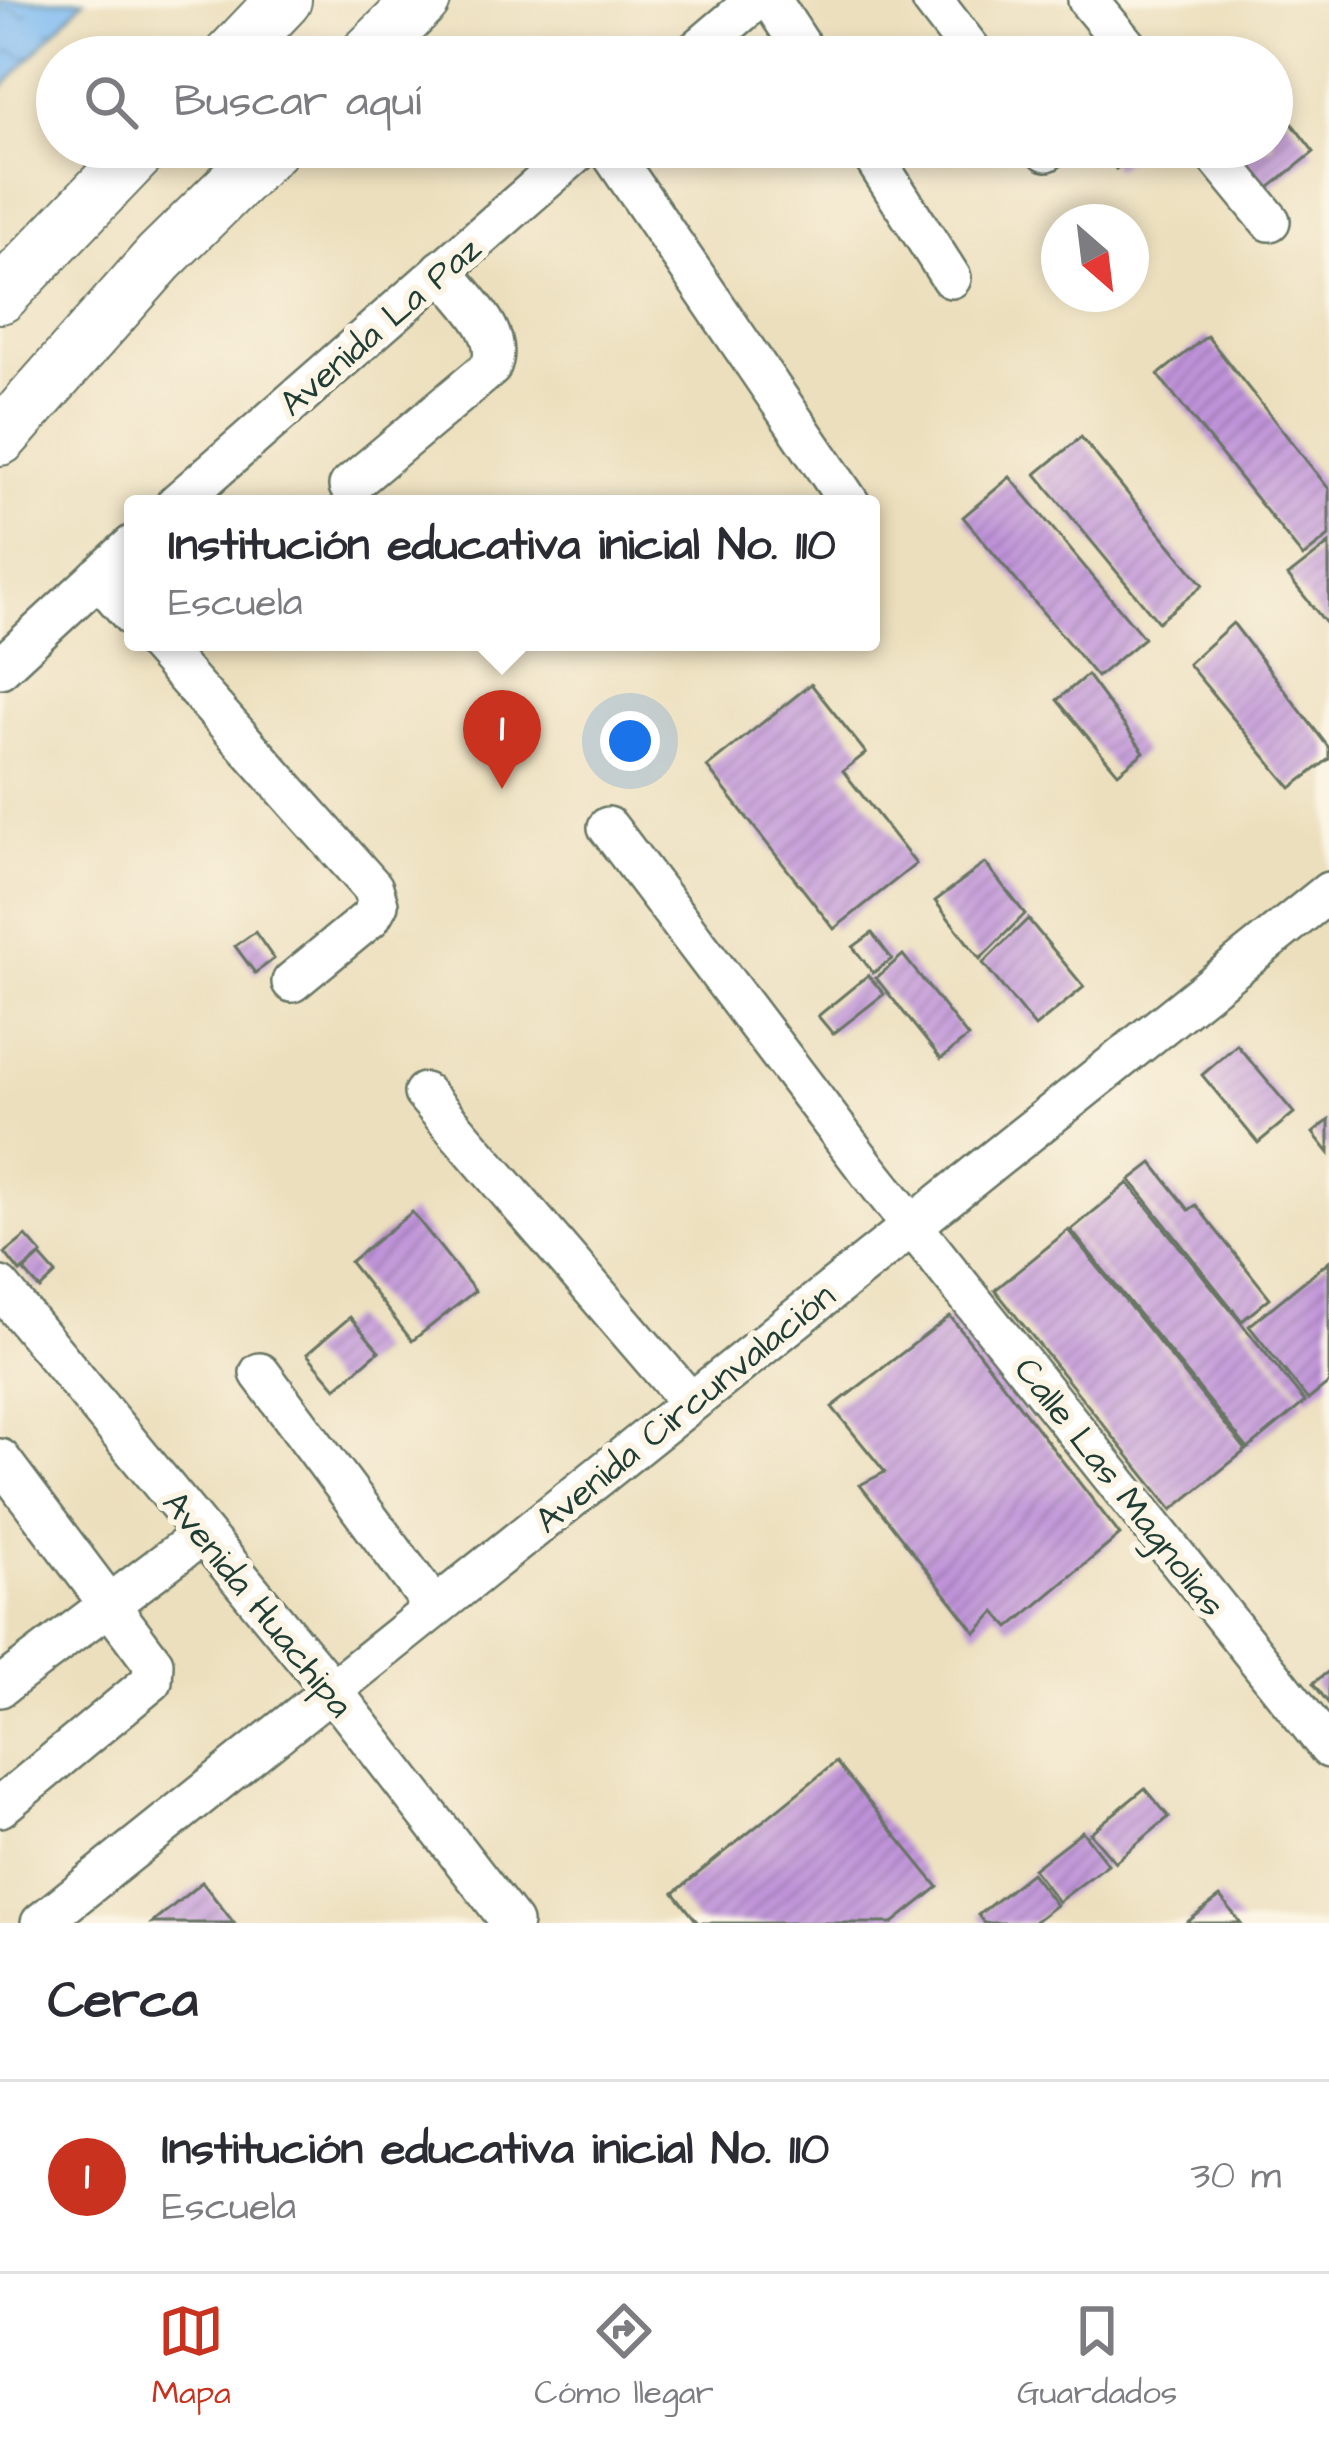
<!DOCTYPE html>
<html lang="es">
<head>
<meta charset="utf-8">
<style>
	:root { --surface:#fff; --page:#f7f7f7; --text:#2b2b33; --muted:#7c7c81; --line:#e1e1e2; --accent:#c8321e }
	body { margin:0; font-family:"Architects Daughter",sans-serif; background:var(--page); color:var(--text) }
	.compass { position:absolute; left:1041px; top:204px; width:108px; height:108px; border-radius:50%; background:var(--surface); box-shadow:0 6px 18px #0003; rotate:152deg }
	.you { position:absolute; left:630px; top:741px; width:42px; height:42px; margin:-30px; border:9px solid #fff; border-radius:50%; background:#1a73e8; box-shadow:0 0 0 18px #1a73e833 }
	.badge { display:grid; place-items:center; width:78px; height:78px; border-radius:50%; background:var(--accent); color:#fff; font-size:39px; font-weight:700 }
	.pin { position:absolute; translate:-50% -99px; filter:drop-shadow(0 3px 6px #0008) }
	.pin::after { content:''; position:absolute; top:63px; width:42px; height:36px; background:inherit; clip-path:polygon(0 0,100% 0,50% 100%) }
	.popup { position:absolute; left:124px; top:495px; width:756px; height:156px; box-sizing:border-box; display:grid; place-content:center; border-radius:12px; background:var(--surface); filter:drop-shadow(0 3px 9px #0005); font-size:39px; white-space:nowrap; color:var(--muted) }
	.popup b { font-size:45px; color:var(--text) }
	.popup::after { content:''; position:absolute; left:50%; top:100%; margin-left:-24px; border:24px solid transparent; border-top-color:var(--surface) }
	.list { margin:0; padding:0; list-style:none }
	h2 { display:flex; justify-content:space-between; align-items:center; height:156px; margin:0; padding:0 48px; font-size:51px }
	h2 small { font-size:39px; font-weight:400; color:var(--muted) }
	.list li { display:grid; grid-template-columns:78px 1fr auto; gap:36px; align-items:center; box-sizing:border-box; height:192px; padding:0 48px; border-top:3px solid var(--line) }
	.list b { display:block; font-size:45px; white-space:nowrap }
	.list p { margin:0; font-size:39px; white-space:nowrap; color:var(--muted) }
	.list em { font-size:39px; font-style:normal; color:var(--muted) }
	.icon { flex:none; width:66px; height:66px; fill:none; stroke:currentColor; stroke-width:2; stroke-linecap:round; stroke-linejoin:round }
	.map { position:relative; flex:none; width:1329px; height:1923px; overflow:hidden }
	.search { position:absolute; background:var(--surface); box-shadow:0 6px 18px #0003; left:36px; right:36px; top:36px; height:132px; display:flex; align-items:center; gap:30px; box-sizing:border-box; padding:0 42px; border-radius:66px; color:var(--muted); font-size:45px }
	.sheet { height:348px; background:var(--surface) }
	nav { display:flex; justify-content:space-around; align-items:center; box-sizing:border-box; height:168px; border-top:3px solid var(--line); background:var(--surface); font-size:33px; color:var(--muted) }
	nav a { display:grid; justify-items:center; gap:6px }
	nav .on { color:var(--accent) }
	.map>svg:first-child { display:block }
	.water { fill:url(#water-ripples); stroke:#507c93; stroke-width:3 }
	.building { fill:url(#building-hatch) }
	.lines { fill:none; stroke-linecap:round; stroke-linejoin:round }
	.minor-casing { stroke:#677664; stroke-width:44 }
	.highway-casing { stroke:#677664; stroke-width:58 }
	.minor { stroke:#fff; stroke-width:39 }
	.highway { stroke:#fff; stroke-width:54 }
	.labels { text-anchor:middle; stroke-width:12; stroke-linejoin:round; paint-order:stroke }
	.street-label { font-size:36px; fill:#1f3d34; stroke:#fcf5e5 }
</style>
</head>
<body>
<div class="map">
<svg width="1329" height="1923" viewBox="0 0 1329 1923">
	<defs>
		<pattern id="water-ripples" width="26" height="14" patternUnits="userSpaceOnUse" patternTransform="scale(3)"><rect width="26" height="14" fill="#80bbf2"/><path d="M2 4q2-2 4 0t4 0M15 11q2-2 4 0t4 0" fill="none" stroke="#6899c5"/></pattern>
		<pattern id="building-hatch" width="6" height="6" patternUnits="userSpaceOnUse" patternTransform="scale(3)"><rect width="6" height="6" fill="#bf93d9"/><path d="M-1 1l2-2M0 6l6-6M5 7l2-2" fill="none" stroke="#9b79b1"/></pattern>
	</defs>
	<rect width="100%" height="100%" fill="#fcf5e5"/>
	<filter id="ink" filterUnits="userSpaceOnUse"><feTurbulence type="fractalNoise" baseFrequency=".00833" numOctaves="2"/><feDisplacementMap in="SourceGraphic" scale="24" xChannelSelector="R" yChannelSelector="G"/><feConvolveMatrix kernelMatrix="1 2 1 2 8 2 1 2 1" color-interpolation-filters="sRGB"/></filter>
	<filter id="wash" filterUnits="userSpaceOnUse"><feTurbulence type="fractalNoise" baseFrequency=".004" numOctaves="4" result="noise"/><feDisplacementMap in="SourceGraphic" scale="48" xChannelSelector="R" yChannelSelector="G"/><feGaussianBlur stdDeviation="2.7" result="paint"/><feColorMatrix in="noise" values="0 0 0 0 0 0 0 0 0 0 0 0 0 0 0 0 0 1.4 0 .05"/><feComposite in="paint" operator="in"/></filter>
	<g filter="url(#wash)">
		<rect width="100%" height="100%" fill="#ecdfbd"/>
		<path class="water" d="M0,0H84L0,90Z"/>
		<g id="blocks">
			<g class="building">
				<path d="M1286,116L1314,152L1259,196L1231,160L1247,147H1272V127Z"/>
				<path d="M1098,147H1141L1116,169Z"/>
				<path d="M1207,336L1329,489V536L1303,557L1158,375Z"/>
				<path d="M1081,437L1203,585L1158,622L1036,474Z"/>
				<path d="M1010,477L1144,638L1097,677L963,517Z"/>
				<path d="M1329,544V627L1288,576Z"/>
				<path d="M1233,623L1329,748V759L1291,788L1188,664Z"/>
				<path d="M1087,675L1144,752L1118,773L1057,700Z"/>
				<path d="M811,684L866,753L843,771L916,864L834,929L707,767Z"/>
				<path d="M985,863L1025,914L980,959L935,901Z"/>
				<path d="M1028,919L1084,987L1035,1027L983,963Z"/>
				<path d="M255,932L274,959L255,973L235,946Z"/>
				<path d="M872,933L892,959L873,973L853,947Z"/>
				<path d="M903,955L968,1037L941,1059L876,978Z"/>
				<path d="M868,975L884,994L833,1034L818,1016Z"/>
				<path d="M1237,1045L1294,1113L1258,1143L1202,1075Z"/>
				<path d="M1329,1120V1153L1313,1133Z"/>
				<path d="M1152,1163L1189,1210L1196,1205L1270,1298L1242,1321L1130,1180Z"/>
				<path d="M1128,1183L1305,1402L1248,1449L1071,1230Z"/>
				<path d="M412,1212L475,1291L412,1341L350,1262Z"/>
				<path d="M1068,1230L1246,1450L1172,1510L995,1290Z"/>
				<path d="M26,1236L42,1254L20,1272L5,1253Z"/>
				<path d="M40,1256L56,1274L40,1289L24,1271Z"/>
				<path d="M1329,1261V1383L1308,1400L1249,1326Z"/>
				<path d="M950,1316L1120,1535L1009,1628L995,1612L976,1633L860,1485L885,1472L832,1407Z"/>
				<path d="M350,1317L379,1351L336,1388L307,1354Z"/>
				<path d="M1329,1671V1704L1313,1683Z"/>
				<path d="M836,1762L938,1887L893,1923H698L674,1893Z"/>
				<path d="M1145,1788L1169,1817L1115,1862L1090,1833Z"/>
				<path d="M1082,1831L1108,1864L1058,1902L1033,1869Z"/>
				<path d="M1031,1873L1056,1905L1033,1923H984L978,1915Z"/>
				<path d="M202,1882L234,1923H152Z"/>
				<path d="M1220,1897L1241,1923H1186Z"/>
			</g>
		</g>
	</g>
	<g filter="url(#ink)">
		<use href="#blocks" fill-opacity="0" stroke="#677664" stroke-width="3"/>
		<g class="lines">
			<defs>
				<g id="minor">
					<path d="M771,0L808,57"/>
					<path d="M932,0L976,57"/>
					<path d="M1088,0L1135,57"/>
					<path d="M689,57L756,0"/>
					<path d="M607,147L850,504"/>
					<path d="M867,147L951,278"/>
					<path d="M1044,147L1047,151"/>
					<path d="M1209,147L1270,221"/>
					<path d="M349,486L490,368C507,334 462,297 442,270"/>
					<path d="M176,504L583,147"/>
					<path d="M98,577L133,617"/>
					<path d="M155,642L373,888L378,904L370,918L292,982"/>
					<path d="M0,668L133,545"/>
					<path d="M608,827L870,1173L1329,1748"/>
					<path d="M424,1093L690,1402"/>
					<path d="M0,1287L331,1689L512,1923"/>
					<path d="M260,1373L434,1607"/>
					<path d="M0,1459L153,1663L152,1681L0,1807"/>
					<path d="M0,1687L203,1534"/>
					<path d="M41,1923L1329,892"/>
				</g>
				<g id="highway">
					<path d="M230,57L284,0"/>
					<path d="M365,57L423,0"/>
					<path d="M0,296L143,147"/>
					<path d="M0,438L159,258L272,147"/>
				</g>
			</defs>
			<use href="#minor" class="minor-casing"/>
			<use href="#highway" class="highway-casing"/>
			<use href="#minor" class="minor"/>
			<use href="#highway" class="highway"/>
		</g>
	</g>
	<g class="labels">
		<g class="street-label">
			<text transform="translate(379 325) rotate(-41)" y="13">Avenida La Paz</text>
			<text transform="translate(684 1407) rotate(-39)" y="13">Avenida Circunvalación</text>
			<text transform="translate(1121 1486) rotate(52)" y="13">Calle Las Magnolias</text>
			<text transform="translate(259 1603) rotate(51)" y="13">Avenida Huachipa</text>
		</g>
	</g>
</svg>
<svg class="compass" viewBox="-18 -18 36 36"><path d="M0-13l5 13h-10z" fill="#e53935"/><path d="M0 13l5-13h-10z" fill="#7c7c81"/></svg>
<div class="you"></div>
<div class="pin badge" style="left:502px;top:789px">1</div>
<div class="popup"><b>Institución educativa inicial No. 110</b>Escuela</div>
<div class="search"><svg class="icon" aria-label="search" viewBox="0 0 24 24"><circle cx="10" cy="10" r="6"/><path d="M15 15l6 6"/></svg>Buscar aquí</div>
</div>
<section class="sheet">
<h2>Cerca<small></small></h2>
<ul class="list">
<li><span class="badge">1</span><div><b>Institución educativa inicial No. 110</b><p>Escuela</p></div><em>30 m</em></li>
</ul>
</section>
<nav>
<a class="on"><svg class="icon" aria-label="map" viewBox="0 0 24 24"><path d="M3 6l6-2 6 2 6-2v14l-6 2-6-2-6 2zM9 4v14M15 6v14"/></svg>Mapa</a>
<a><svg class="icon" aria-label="directions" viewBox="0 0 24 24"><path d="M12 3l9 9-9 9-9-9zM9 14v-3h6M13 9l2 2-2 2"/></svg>Cómo llegar</a>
<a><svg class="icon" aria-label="saved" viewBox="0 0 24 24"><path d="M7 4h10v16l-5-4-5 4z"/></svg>Guardados</a>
</nav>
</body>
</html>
